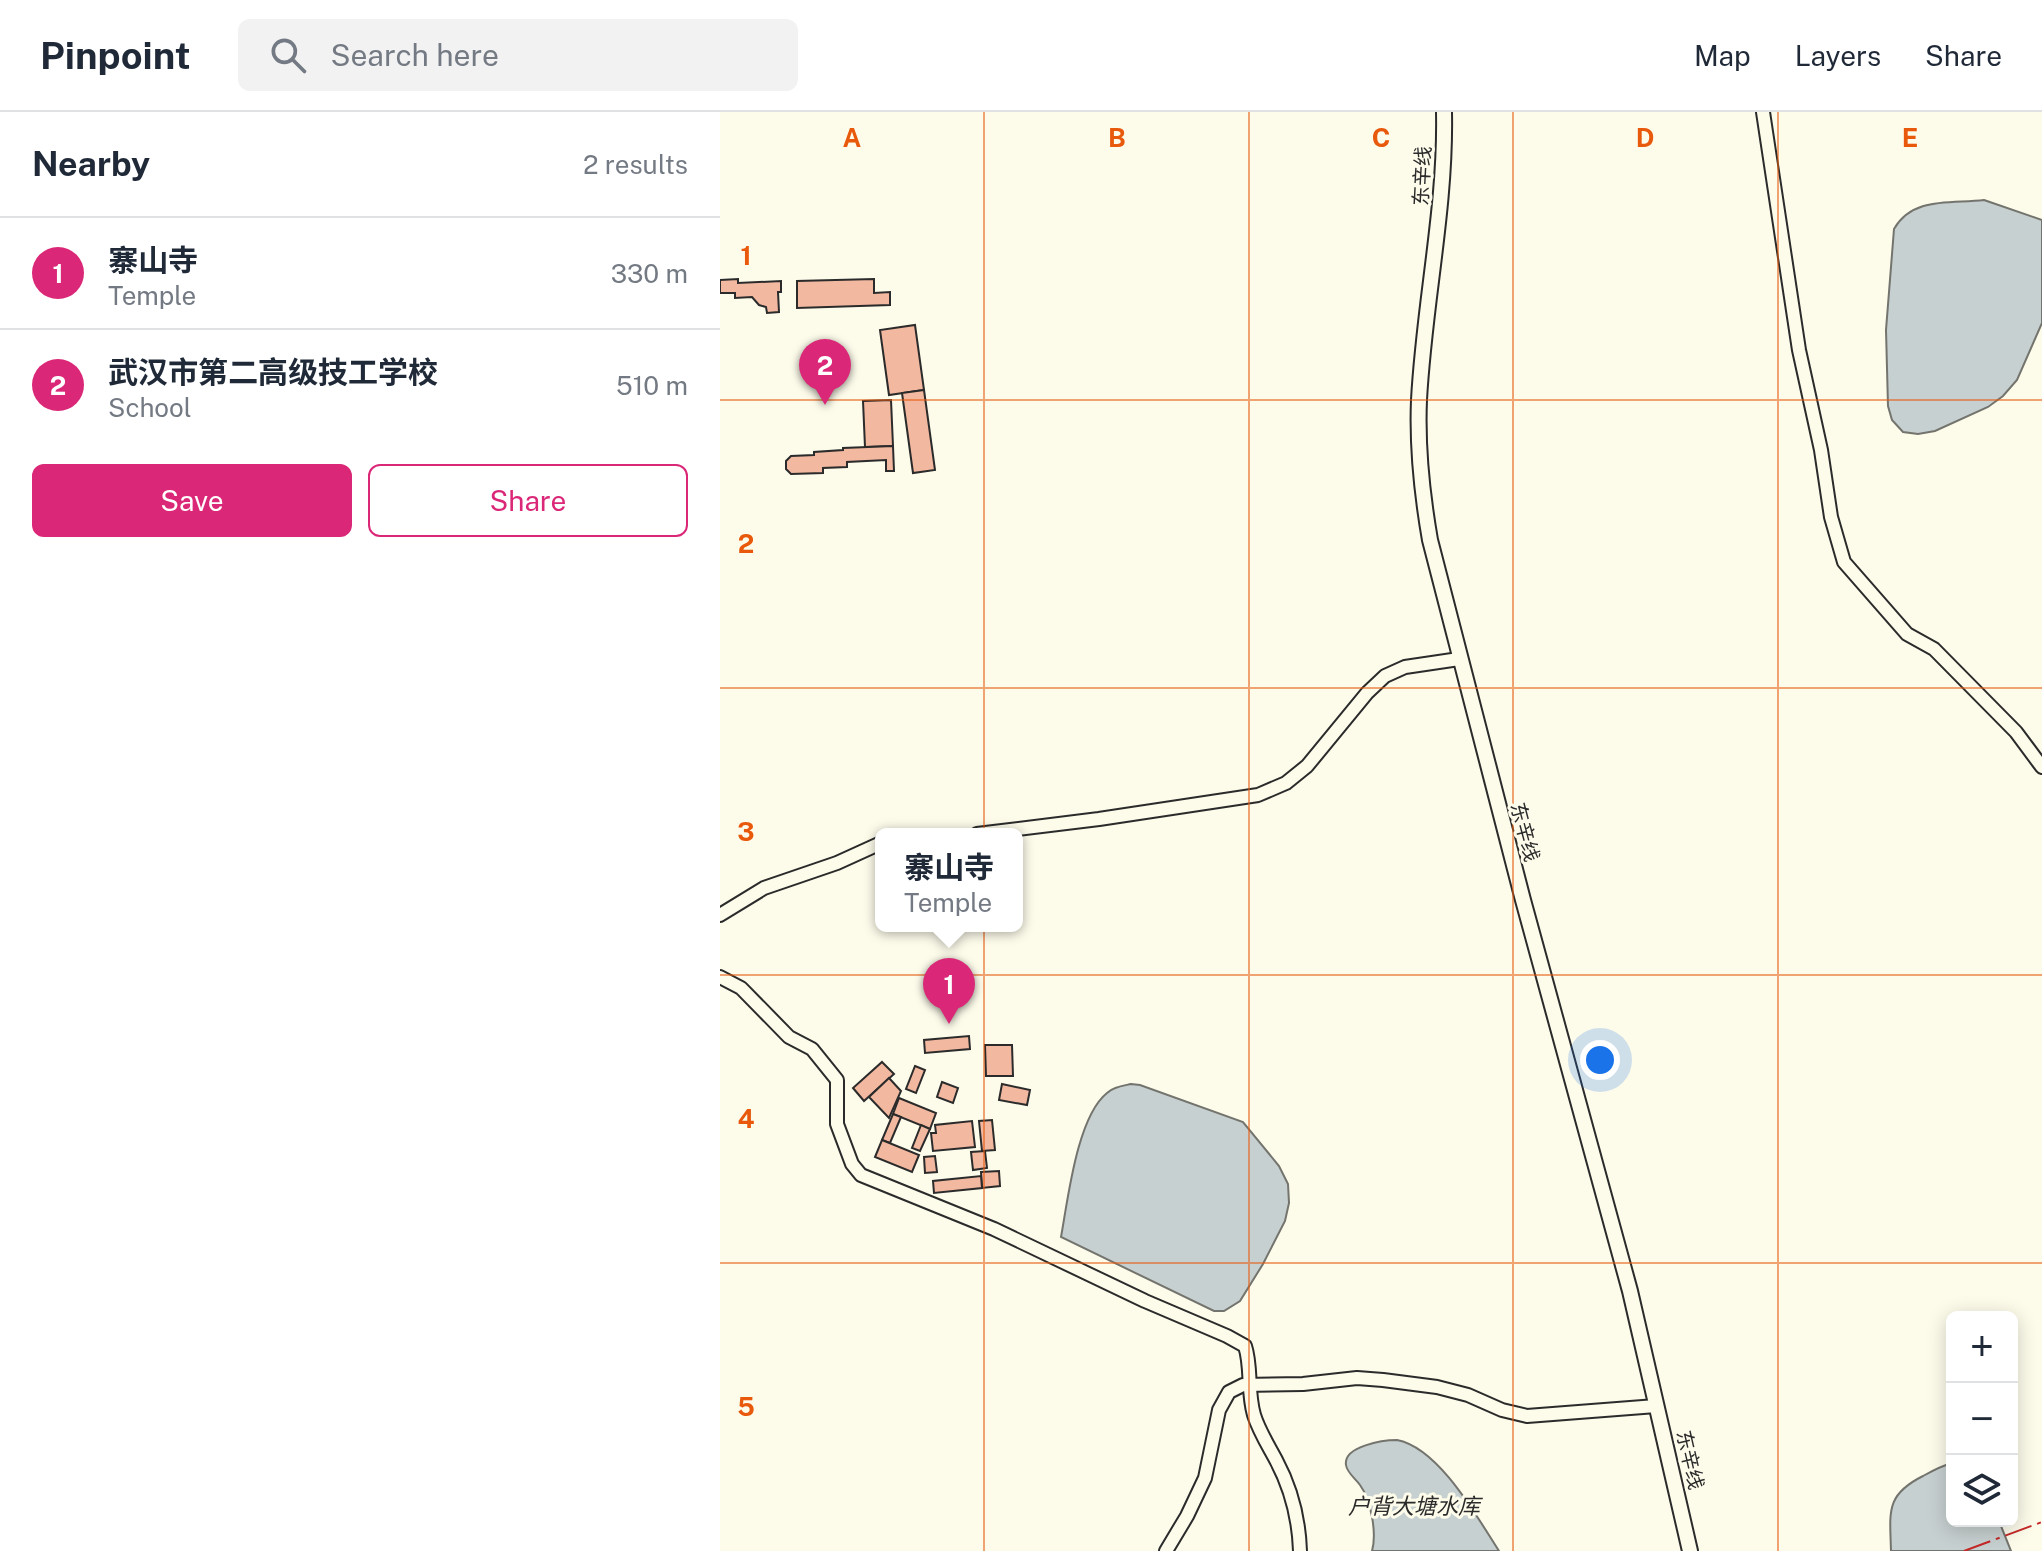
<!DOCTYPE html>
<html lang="en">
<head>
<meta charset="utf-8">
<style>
	:root { --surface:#fff; --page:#f2f2f3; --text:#1f2937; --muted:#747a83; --line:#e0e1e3; --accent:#db2777 }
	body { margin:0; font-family:"Public Sans","Noto Sans SC",sans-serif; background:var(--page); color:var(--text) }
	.controls { position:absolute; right:24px; bottom:24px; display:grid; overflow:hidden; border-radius:12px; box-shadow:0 4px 20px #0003 }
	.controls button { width:72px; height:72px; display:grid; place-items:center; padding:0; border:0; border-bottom:2px solid var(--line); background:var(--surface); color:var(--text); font:40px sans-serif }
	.you { position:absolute; left:880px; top:948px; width:28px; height:28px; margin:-20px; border:6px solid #fff; border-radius:50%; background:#1a73e8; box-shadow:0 0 0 12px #1a73e833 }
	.badge { display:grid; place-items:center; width:52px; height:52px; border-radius:50%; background:var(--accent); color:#fff; font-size:26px; font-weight:700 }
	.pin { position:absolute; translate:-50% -66px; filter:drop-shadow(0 2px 4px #0008) }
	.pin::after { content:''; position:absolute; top:42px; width:28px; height:24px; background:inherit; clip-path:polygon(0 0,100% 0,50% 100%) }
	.popup { position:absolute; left:155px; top:716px; width:148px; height:104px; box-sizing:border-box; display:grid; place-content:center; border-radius:12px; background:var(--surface); filter:drop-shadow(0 2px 6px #0005); font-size:26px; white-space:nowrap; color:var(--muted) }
	.popup b { font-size:30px; color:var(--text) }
	.popup::after { content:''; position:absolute; left:50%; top:100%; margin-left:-16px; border:16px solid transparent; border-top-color:var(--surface) }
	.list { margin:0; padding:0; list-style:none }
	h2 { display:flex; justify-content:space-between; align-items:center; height:104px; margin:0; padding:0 32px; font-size:34px }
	h2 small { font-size:26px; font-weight:400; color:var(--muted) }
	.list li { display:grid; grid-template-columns:52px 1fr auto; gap:24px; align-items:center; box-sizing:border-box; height:112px; padding:0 32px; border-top:2px solid var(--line) }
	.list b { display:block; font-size:30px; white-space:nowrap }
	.list p { margin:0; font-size:26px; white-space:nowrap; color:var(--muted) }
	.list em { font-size:26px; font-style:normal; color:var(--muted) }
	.actions { display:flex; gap:16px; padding:24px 32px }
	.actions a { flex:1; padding:18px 0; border:2px solid var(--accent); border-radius:12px; text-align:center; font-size:28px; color:var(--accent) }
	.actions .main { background:var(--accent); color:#fff }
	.icon { flex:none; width:44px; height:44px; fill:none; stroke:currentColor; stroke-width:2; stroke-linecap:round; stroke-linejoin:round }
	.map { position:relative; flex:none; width:1322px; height:1439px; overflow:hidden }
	header { display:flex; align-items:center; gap:48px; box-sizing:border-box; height:112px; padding:0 40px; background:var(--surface); border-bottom:2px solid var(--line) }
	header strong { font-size:38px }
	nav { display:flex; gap:44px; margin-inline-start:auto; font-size:28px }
	.search { width:560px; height:72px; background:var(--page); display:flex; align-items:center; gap:20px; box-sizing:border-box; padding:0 28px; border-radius:12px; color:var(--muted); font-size:30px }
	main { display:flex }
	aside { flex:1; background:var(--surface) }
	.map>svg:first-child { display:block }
	.water { fill:#c7d0d0; stroke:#74746e; stroke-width:2 }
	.building { fill:#f2b8a0; stroke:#2b2b2b; stroke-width:2 }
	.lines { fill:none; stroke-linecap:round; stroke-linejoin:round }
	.minor-casing { stroke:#2b2b2b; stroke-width:16 }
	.tertiary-casing { stroke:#2b2b2b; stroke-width:18 }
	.minor { stroke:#fdfbea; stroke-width:12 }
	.tertiary { stroke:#fdfbea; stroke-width:14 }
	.power { stroke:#c62828; stroke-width:2; stroke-dasharray:28 6 4 6; stroke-linecap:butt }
	.grid { fill:none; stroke:#e8590c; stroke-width:2; stroke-opacity:0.55 }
	.labels { text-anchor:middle; stroke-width:6; stroke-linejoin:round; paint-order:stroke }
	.street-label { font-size:20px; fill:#2b2b2b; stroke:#fdfbea }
	.water-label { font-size:22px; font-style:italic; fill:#2b2b2b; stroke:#fdfbea }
	.grid-label { font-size:26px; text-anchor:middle; font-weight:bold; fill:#e8590c; stroke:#fdfbea; stroke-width:6; stroke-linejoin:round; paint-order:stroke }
</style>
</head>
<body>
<header>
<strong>Pinpoint</strong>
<div class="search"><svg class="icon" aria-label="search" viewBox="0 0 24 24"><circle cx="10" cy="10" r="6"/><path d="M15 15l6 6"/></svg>Search here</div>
<nav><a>Map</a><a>Layers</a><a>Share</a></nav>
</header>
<main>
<aside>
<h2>Nearby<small>2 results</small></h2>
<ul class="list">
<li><span class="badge">1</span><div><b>寨山寺</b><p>Temple</p></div><em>330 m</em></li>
<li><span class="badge">2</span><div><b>武汉市第二高级技工学校</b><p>School</p></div><em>510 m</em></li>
</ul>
<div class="actions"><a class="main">Save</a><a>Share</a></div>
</aside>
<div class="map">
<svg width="1322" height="1439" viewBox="0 0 1322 1439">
	<rect width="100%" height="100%" fill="#fdfbea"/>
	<g class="water">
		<path d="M1264,88L1322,108V211L1297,268L1283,284L1268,295L1215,319L1198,322L1183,320L1172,308L1168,294L1166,218L1174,117C1193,84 1232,92 1264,88Z"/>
		<path d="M411,972L420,973L523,1010L559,1054L568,1072L569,1091L565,1109L543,1152L520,1189L504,1199H494L341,1125C348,1087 357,1005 387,981C393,975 402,974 411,972Z"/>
		<path d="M677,1328C719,1336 757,1405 779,1439H652C657,1421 651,1388 640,1373C636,1367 627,1361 626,1353C623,1334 664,1328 677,1328Z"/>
		<path d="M1232,1351V1409H1279L1291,1439H1171C1170,1400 1165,1383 1203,1364C1212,1359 1221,1354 1232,1351Z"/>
	</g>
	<g class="building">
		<path d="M18,167V171L61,169V180H58L59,200L47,201L46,195L39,193L32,185L15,186V181H0V168Z"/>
		<path d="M154,167V181L170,180V193L77,196V169Z"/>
		<path d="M195,213L204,278L169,283L160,218Z"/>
		<path d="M204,278L215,358L193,361L182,281Z"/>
		<path d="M171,288L173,334L145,335L143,289Z"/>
		<path d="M173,334L174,359H166V348L127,350V355L103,356V361L71,362L66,357V349L71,344L94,343V340L123,338V336Z"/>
		<path d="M249,924L250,937L205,941L204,928Z"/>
		<path d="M265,933H292L293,964H266Z"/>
		<path d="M162,950L174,962L144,989L133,976Z"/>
		<path d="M195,954L205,958L196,981L186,977Z"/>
		<path d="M169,966L181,979L169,1006L149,985Z"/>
		<path d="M222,970L238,976L233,991L217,985Z"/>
		<path d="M282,972L310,978L307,993L279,988Z"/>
		<path d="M179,986L216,1001L210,1017L173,1002Z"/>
		<path d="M173,1002L181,1005L170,1031L162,1028Z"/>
		<path d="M272,1008L275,1038L262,1039L259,1009Z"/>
		<path d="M252,1009L255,1035L213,1039L211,1021H216L215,1013Z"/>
		<path d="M201,1013L210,1017L200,1039L192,1036Z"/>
		<path d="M162,1028L199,1043L192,1060L155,1045Z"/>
		<path d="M265,1039L267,1056L253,1058L251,1040Z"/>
		<path d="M215,1044L217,1060L205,1061L204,1045Z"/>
		<path d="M279,1059L280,1074L262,1076L261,1060Z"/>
		<path d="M261,1064L262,1076L214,1081L213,1069Z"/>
	</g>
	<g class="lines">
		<defs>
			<g id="minor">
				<path d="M1043,0L1079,238L1101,338L1111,405L1124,450L1187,522L1214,537L1296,620L1322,655"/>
				<path d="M257,722L379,707L538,683L566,671L587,654L647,581L665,564L685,555L739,547"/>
				<path d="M0,803L44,776L117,751L161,731"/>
				<path d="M0,865L21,876L69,925L92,937L117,968V1012L132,1052L141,1063L274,1117L425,1189L507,1224L525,1234C532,1255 527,1279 534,1303C539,1319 548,1333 556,1348C571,1376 579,1408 580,1439"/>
				<path d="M446,1439L467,1404L485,1366L499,1298L509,1280L523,1273L583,1272L637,1266L663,1268L717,1275L748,1283L782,1298L807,1304L936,1294"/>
			</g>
			<path id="tertiary" d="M724,0C726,97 704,191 699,288C697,335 702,382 710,428L803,788L910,1179L970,1439"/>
		</defs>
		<use href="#minor" class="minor-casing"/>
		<use href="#tertiary" class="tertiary-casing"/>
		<use href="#minor" class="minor"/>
		<use href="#tertiary" class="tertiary"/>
		<path class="power" d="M1244,1439L1322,1410"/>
	</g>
	<path class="grid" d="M264,0V1439M529,0V1439M793,0V1439M1058,0V1439M0,288H1322M0,576H1322M0,863H1322M0,1151H1322"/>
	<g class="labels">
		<g class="street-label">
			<text transform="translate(702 64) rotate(-87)" y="7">东辛线</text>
			<text transform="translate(805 720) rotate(75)" y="7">东辛线</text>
			<text transform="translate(970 1348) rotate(77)" y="7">东辛线</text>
		</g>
		<g class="water-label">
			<text x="694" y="1402">户背大塘水库</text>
		</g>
	</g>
	<g class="grid-label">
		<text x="132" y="35">A</text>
		<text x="397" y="35">B</text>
		<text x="661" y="35">C</text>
		<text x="925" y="35">D</text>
		<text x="1190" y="35">E</text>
		<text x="26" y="153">1</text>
		<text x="26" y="441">2</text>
		<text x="26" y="729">3</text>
		<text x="26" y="1016">4</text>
		<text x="26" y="1304">5</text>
	</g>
</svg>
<div class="controls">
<button>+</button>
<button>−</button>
<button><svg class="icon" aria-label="layers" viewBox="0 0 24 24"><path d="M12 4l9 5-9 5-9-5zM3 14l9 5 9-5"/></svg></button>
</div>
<div class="you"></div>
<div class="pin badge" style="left:229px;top:912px">1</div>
<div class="popup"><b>寨山寺</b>Temple</div>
<div class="pin badge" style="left:105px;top:293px">2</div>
</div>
</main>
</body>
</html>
